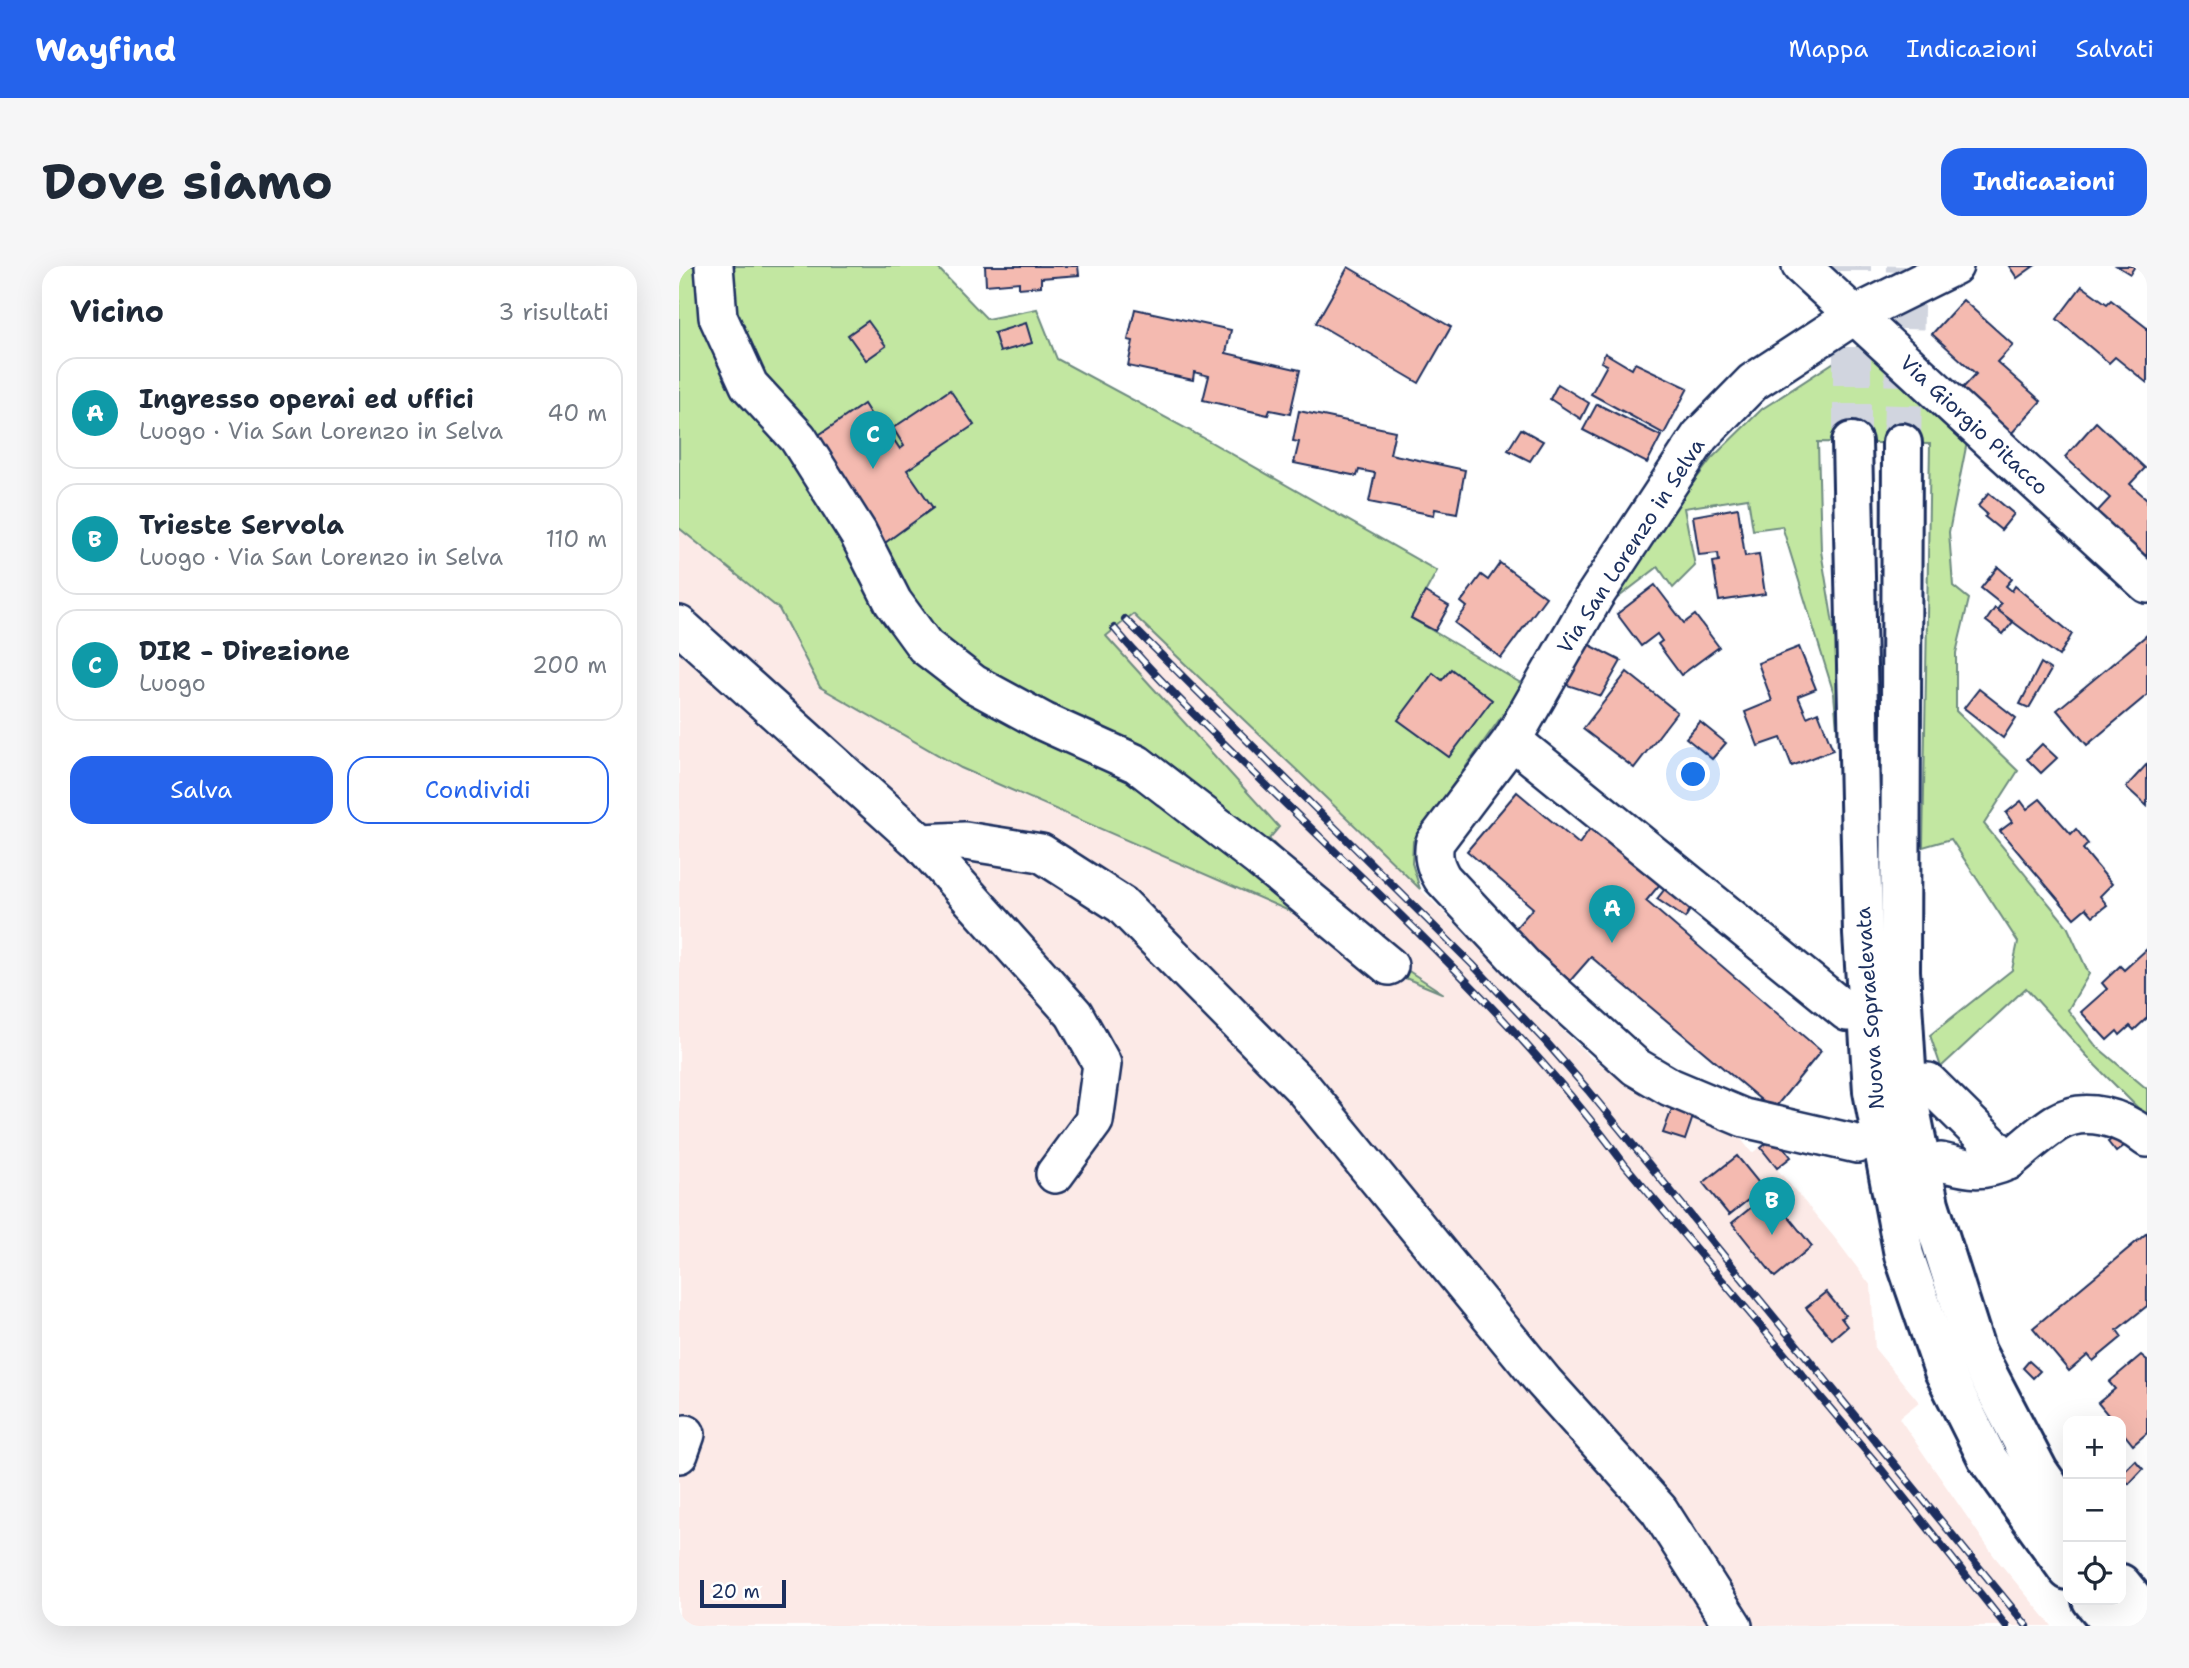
<!DOCTYPE html>
<html lang="it">
<head>
<meta charset="utf-8">
<style>
	:root { --surface:#fff; --page:#f6f6f7; --text:#1f2937; --muted:#747a83; --line:#e0e1e3; --accent:#2563eb }
	body { margin:0; font-family:"Shantell Sans",sans-serif; background:var(--page); color:var(--text) }
	.controls { position:absolute; right:21px; bottom:21px; display:grid; overflow:hidden; border-radius:14px; box-shadow:0 7px 28px #0002 }
	.controls button { width:63px; height:63px; display:grid; place-items:center; padding:0; border:0; border-bottom:2px solid var(--line); background:var(--surface); color:var(--text); font:35px sans-serif }
	.scale { position:absolute; left:21px; bottom:18px; width:86px; box-sizing:border-box; padding-left:7px; border:4px solid #1b2f5e; border-top:0; font-size:19px; line-height:24px; white-space:nowrap; color:#1b2f5e; -webkit-text-stroke:5px #fff; paint-order:stroke }
	.you { position:absolute; left:1015px; top:509px; width:24px; height:24px; margin:-18px; border:5px solid #fff; border-radius:50%; background:#1a73e8; box-shadow:0 0 0 10px #1a73e833 }
	.badge { display:grid; place-items:center; width:46px; height:46px; border-radius:50%; background:var(--accent); color:#fff; font-size:23px; font-weight:700 }
	.pin { position:absolute; translate:-50% -58px; filter:drop-shadow(0 2px 4px #0008) }
	.pin::after { content:''; position:absolute; top:37px; width:24px; height:21px; background:inherit; clip-path:polygon(0 0,100% 0,50% 100%) }
	.list { margin:0; padding:0; list-style:none }
	h2 { display:flex; justify-content:space-between; align-items:center; height:91px; margin:0; padding:0 28px; font-size:30px }
	h2 small { font-size:23px; font-weight:400; color:var(--muted) }
	.list li { display:grid; grid-template-columns:46px 1fr auto; gap:21px; align-items:center; box-sizing:border-box; height:112px; margin:0 14px 14px; padding:0 14px; border:2px solid var(--line); border-radius:21px }
	.list b { display:block; font-size:26px; white-space:nowrap }
	.list p { margin:0; font-size:23px; white-space:nowrap; color:var(--muted) }
	.list em { font-size:23px; font-style:normal; color:var(--muted) }
	.actions { display:flex; gap:14px; padding:21px 28px }
	.actions a { flex:1; padding:16px 0; border:2px solid var(--accent); border-radius:21px; text-align:center; font-size:24px; color:var(--accent) }
	.actions .main { background:var(--accent); color:#fff }
	.icon { flex:none; width:38px; height:38px; fill:none; stroke:currentColor; stroke-width:2; stroke-linecap:round; stroke-linejoin:round }
	.map { position:relative; flex:none; width:1468px; height:1360px; overflow:hidden; border-radius:21px }
	header { display:flex; align-items:center; gap:42px; box-sizing:border-box; height:98px; padding:0 35px; background:var(--accent); color:#fff }
	header strong { font-size:33px }
	nav { display:flex; gap:38px; margin-inline-start:auto; font-size:24px }
	.intro { display:flex; align-items:center; justify-content:space-between; box-sizing:border-box; height:168px; padding:0 42px }
	h1 { margin:0; font-size:49px }
	.button { padding:18px 32px; border-radius:21px; background:var(--accent); color:#fff; font-size:24px; font-weight:700 }
	main { display:flex; gap:42px; padding:0 42px }
	aside { flex:1; background:var(--surface); border-radius:21px; box-shadow:0 7px 28px #0002 }
	.map>svg:first-child { display:block }
	.built { fill:#fceae7 }
	.green { fill:#c2e7a1; stroke:#6e8b80; stroke-width:2 }
	.building { fill:#f4bab0; stroke:#1b2f5e; stroke-width:2 }
	.lines { fill:none; stroke-linecap:round; stroke-linejoin:round }
	.highway-tunnel { stroke:#d1d5df; stroke-width:38; stroke-dasharray:38 19; stroke-linecap:butt }
	.minor-casing { stroke:#1b2f5e; stroke-width:42 }
	.highway-casing { stroke:#1b2f5e; stroke-width:44 }
	.minor { stroke:#fff; stroke-width:37 }
	.highway { stroke:#fff; stroke-width:38 }
	.rail-casing { stroke:#1b2f5e; stroke-width:8 }
	.rail { stroke:#fff; stroke-width:5; stroke-dasharray:16; stroke-linecap:butt }
	.labels { text-anchor:middle; stroke-width:5; stroke-linejoin:round; paint-order:stroke }
	.street-label { font-size:21px; fill:#1b2f5e; stroke:#fff }
</style>
</head>
<body>
<header>
<strong>Wayfind</strong>
<nav><a>Mappa</a><a>Indicazioni</a><a>Salvati</a></nav>
</header>
<div class="intro"><h1>Dove siamo</h1><a class="button">Indicazioni</a></div>
<main>
<aside>
<h2>Vicino<small>3 risultati</small></h2>
<ul class="list">
<li><span class="badge" style="background:#0f9aa8">A</span><div><b>Ingresso operai ed uffici</b><p>Luogo · Via San Lorenzo in Selva</p></div><em>40 m</em></li>
<li><span class="badge" style="background:#0f9aa8">B</span><div><b>Trieste Servola</b><p>Luogo · Via San Lorenzo in Selva</p></div><em>110 m</em></li>
<li><span class="badge" style="background:#0f9aa8">C</span><div><b>DIR - Direzione</b><p>Luogo</p></div><em>200 m</em></li>
</ul>
<div class="actions"><a class="main">Salva</a><a>Condividi</a></div>
</aside>
<div class="map">
<svg width="1468" height="1360" viewBox="0 0 1468 1360">
	<rect width="100%" height="100%" fill="#fff"/>
	<filter id="ink" filterUnits="userSpaceOnUse"><feTurbulence type="fractalNoise" baseFrequency=".0143" numOctaves="2"/><feDisplacementMap in="SourceGraphic" scale="14" xChannelSelector="R" yChannelSelector="G"/><feConvolveMatrix kernelMatrix="1 2 1 2 8 2 1 2 1" color-interpolation-filters="sRGB"/></filter>
	<g filter="url(#ink)">
		<path class="built" d="M0,263L100,343L141,421L282,502L632,654L760,725L722,700L589,573L600,560L427,370L454,347L560,451L653,536L912,792L973,832L1048,855L1073,887L1096,870L1112,891L1098,903L1155,971L1192,1020L1196,1083L1240,1136L1220,1152L1315,1290L1373,1360H0Z"/>
		<g class="green">
			<path d="M0,0H257L308,53L358,43L378,93L523,171L758,305L732,352L845,419L734,575L733,597L741,623C647,530 549,440 454,348L427,370L600,561L590,573L722,700L765,728L712,706L631,654L282,502L141,421L100,343L0,262Z"/>
			<path d="M1186,76L1288,176L1270,266L1274,320L1290,333L1277,387V445L1339,505L1305,558L1388,660L1410,708L1389,744L1417,780L1468,823V851L1417,800L1347,722L1262,801L1251,769L1333,704L1339,676L1272,573L1244,581L1251,178L1139,176L1142,285L1162,406L1164,531L1155,428L1103,260L1074,264L1069,232L1005,242L1016,300L994,322L979,301L936,334L934,323L1033,192L1083,143Z"/>
		</g>
		<g class="building">
			<path d="M306,0H399L400,9L362,12V20L340,22V16L307,19Z"/>
			<path d="M1330,0H1355L1338,12Z"/>
			<path d="M1438,0H1456L1451,8Z"/>
			<path d="M669,1L772,61L740,117L637,57Z"/>
			<path d="M1403,20L1428,38L1432,34L1468,62V117L1436,91L1430,97L1378,53Z"/>
			<path d="M1284,34L1334,79L1318,96L1362,135L1331,169L1282,124L1297,108L1253,68Z"/>
			<path d="M456,43L552,64L547,87L621,104L611,148L591,144L589,149L524,134L530,110L515,106L514,114L449,100L454,75L449,74Z"/>
			<path d="M189,55L207,80L187,94L169,69Z"/>
			<path d="M347,57L353,77L321,86L315,67Z"/>
			<path d="M926,87L953,103L956,97L1009,122L985,168L912,128L928,99L922,96Z"/>
			<path d="M879,118L910,137L902,153L871,133Z"/>
			<path d="M271,124L295,159L228,204L254,242L203,279L131,175L185,138L206,171L211,168L221,183L225,180L214,162Z"/>
			<path d="M918,138L982,170L968,197L904,164Z"/>
			<path d="M620,145L716,165L711,188L786,204L778,247L756,243L755,249L690,236L696,207L680,204L678,210L615,197L620,176L614,175Z"/>
			<path d="M1417,156L1466,202L1451,218L1468,233V289L1465,293L1416,248L1431,232L1386,191Z"/>
			<path d="M842,163L864,175L851,195L829,184Z"/>
			<path d="M1310,227L1335,248L1322,264L1306,251L1308,248L1299,240Z"/>
			<path d="M1059,242L1066,290L1080,288L1086,328L1040,335L1034,296L1040,295L1039,287L1020,289L1014,250Z"/>
			<path d="M821,297L867,331L822,392L776,357L788,341L782,336L802,309L809,314Z"/>
			<path d="M1319,301L1333,313L1327,320L1333,325L1336,320L1393,368L1380,390L1318,344L1322,338L1302,322Z"/>
			<path d="M976,319L1005,357L1016,349L1040,381L1002,409L979,378L983,375L978,368L962,380L938,348Z"/>
			<path d="M746,326L770,340L756,365L732,352Z"/>
			<path d="M1316,342L1334,356L1324,368L1307,355Z"/>
			<path d="M1468,369V429L1408,479L1378,444Z"/>
			<path d="M901,374L942,395L922,430L882,417Z"/>
			<path d="M1120,381L1137,423L1119,430L1128,451L1139,446L1154,484L1113,500L1102,472L1079,480L1066,446L1093,435L1079,397Z"/>
			<path d="M1362,397L1372,404L1350,442L1341,438Z"/>
			<path d="M772,403L813,434L770,491L719,454L754,407L763,414Z"/>
			<path d="M948,406L998,446L955,502L904,463Z"/>
			<path d="M1300,423L1337,452L1324,472L1285,442Z"/>
			<path d="M1021,456L1047,477L1033,493L1007,472Z"/>
			<path d="M1363,478L1378,492L1362,507L1348,493Z"/>
			<path d="M1468,498V540L1447,521Z"/>
			<path d="M838,526L900,578L912,561L982,617L967,635L1142,785L1094,844L912,691L891,715L835,664L854,642L788,585Z"/>
			<path d="M1361,533L1392,568L1397,563L1409,578L1404,583L1433,618L1421,630L1428,639L1414,650L1407,642L1395,652L1321,565L1333,556L1327,547L1342,535L1348,543Z"/>
			<path d="M989,619L1014,639L1006,652L978,633Z"/>
			<path d="M1468,683V752L1455,764L1451,760L1441,769L1438,765L1428,774L1402,746L1428,723L1423,717L1441,700L1445,704Z"/>
			<path d="M996,835L1017,842L1006,874L984,867Z"/>
			<path d="M1438,869L1446,879L1437,886L1429,876Z"/>
			<path d="M1096,870L1112,891L1098,902L1082,882Z"/>
			<path d="M1058,890L1084,922L1050,949L1024,917Z"/>
			<path d="M1090,927L1133,980L1096,1011L1053,957Z"/>
			<path d="M1468,967V1040L1438,1064L1443,1071L1414,1095L1409,1089L1390,1105L1354,1062Z"/>
			<path d="M1147,1026L1166,1049L1162,1052L1168,1060L1153,1073L1127,1042Z"/>
			<path d="M1462,1089L1468,1094V1167L1454,1179L1442,1164V1155H1434L1419,1137L1436,1123L1430,1116Z"/>
			<path d="M1350,1095L1361,1105L1354,1112L1344,1102Z"/>
			<path d="M1456,1194L1464,1203L1450,1218L1442,1208Z"/>
		</g>
		<g class="lines">
			<g class="highway-tunnel">
				<path d="M1173,176V0"/>
				<path d="M1223,177L1227,0"/>
			</g>
			<defs>
				<g id="minor">
					<path d="M35,0L39,51L70,119L119,172L179,267L214,336L246,380L295,418L365,456L458,498L581,593L710,700"/>
					<path d="M1122,0L1468,318"/>
					<path d="M0,359L242,577L395,748L423,798L415,855L376,908"/>
					<path d="M833,474L756,576C753,590 756,600 763,612L846,701L957,801L991,821L1065,852L1178,878"/>
					<path d="M242,577L286,575L362,587L443,639L625,823L865,1116L980,1244L1054,1360"/>
					<path d="M1168,746L833,474L915,331L1021,170L1074,116L1176,49L1275,0"/>
					<path d="M1249,816L1329,895C1302,907 1290,903 1262,896"/>
					<path d="M1329,895C1345,882 1360,868 1377,857C1406,839 1443,852 1468,872"/>
					<path d="M0,1188L7,1168"/>
				</g>
				<g id="highway">
					<path d="M1173,176L1184,668L1194,825L1225,989L1265,1105L1309,1193L1389,1304"/>
					<path d="M1223,177L1221,705L1229,833L1250,938L1297,1086L1359,1205L1389,1248"/>
					<path d="M1442,1318L1468,1350"/>
					<path d="M1413,1334L1435,1360"/>
				</g>
			</defs>
			<use href="#minor" class="minor-casing"/>
			<use href="#highway" class="highway-casing"/>
			<use href="#minor" class="minor"/>
			<use href="#highway" class="highway"/>
			<defs>
				<g id="rail">
					<path d="M446,353L793,698L867,776L909,824L1348,1360"/>
					<path d="M435,362C480,415 529,462 579,511C706,635 840,755 946,899L1198,1198L1327,1360"/>
				</g>
			</defs>
			<use href="#rail" class="rail-casing"/>
			<use href="#rail" class="rail"/>
		</g>
	</g>
	<g class="labels">
		<g class="street-label">
			<text transform="translate(1295 159) rotate(43)" y="7">Via Giorgio Pitacco</text>
			<text transform="translate(952 280) rotate(-57)" y="7">Via San Lorenzo in Selva</text>
			<text transform="translate(1191 742) rotate(-94)" y="7">Nuova Sopraelevata</text>
		</g>
	</g>
</svg>
<div class="controls">
<button>+</button>
<button>−</button>
<button><svg class="icon" aria-label="locate" viewBox="0 0 24 24"><circle cx="12" cy="12" r="6"/><path d="M12 2v4M12 18v4M2 12h4M18 12h4"/></svg></button>
</div>
<div class="scale">20 m</div>
<div class="you"></div>
<div class="pin badge" style="left:933px;top:677px;background:#0f9aa8">A</div>
<div class="pin badge" style="left:1093px;top:969px;background:#0f9aa8">B</div>
<div class="pin badge" style="left:194px;top:203px;background:#0f9aa8">C</div>
</div>
</main>
</body>
</html>
